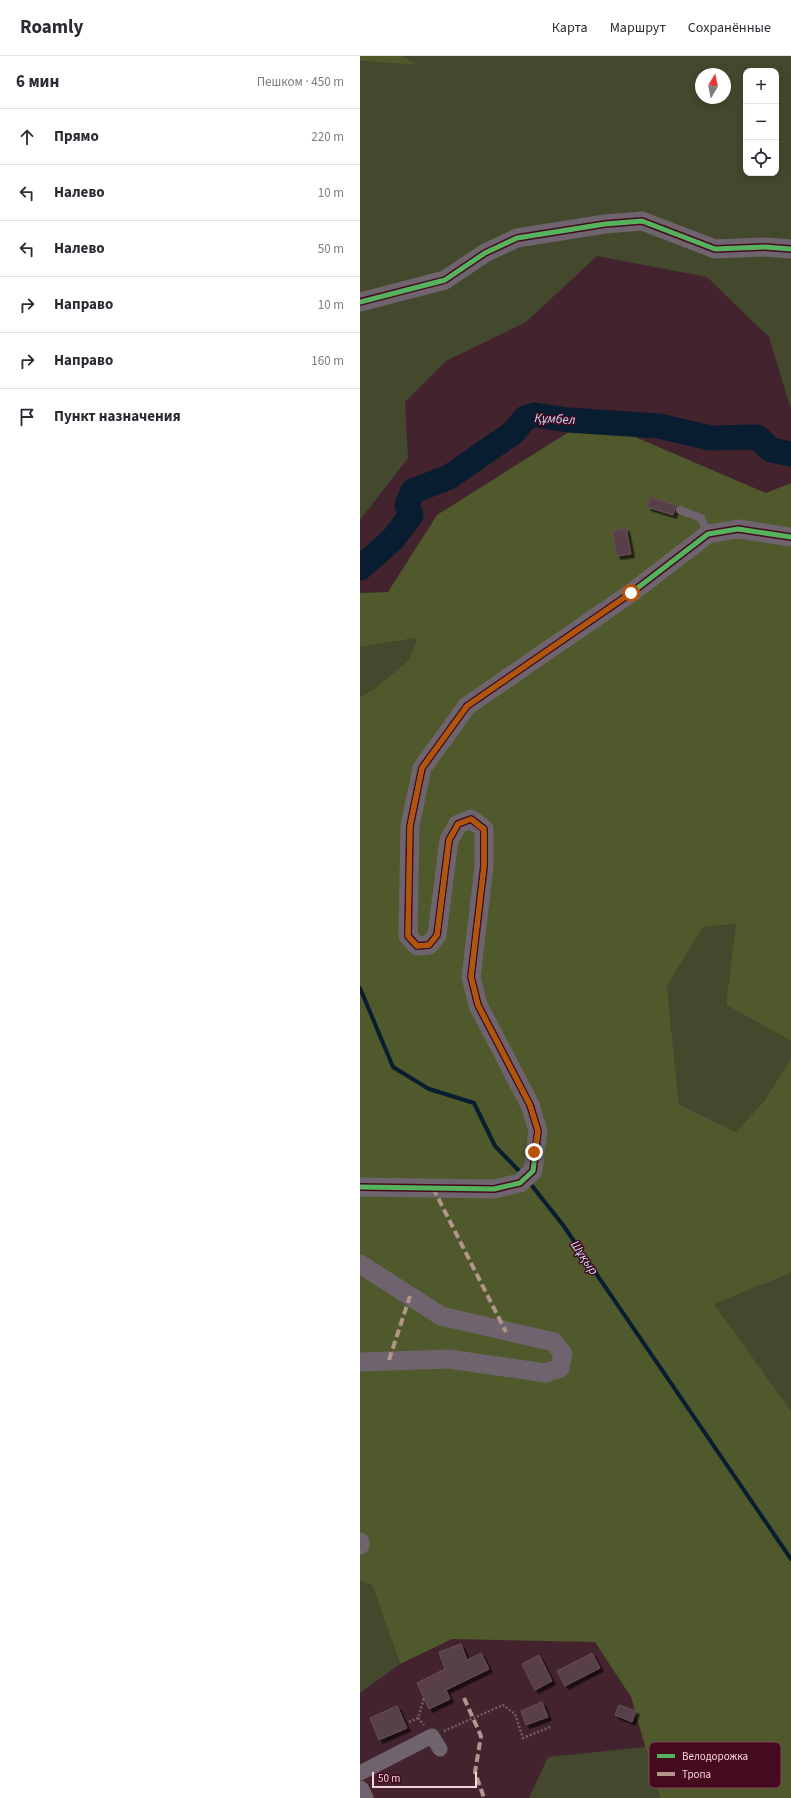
<!DOCTYPE html>
<html lang="ru">
<head>
<meta charset="utf-8">
<style>
	:root { --surface:#fff; --page:#f7f7f7; --text:#2b2b33; --muted:#7c7c81; --line:#e1e1e2 }
	body { margin:0; font-family:"Source Sans 3",sans-serif; background:var(--page); color:var(--text) }
	.controls { position:absolute; right:12px; top:12px; display:grid; overflow:hidden; border-radius:8px; box-shadow:0 2px 10px #0003 }
	.controls button { width:36px; height:36px; display:grid; place-items:center; padding:0; border:0; border-bottom:1px solid var(--line); background:var(--surface); color:var(--text); font:20px sans-serif }
	.compass { position:absolute; left:335px; top:12px; width:36px; height:36px; border-radius:50%; background:var(--surface); box-shadow:0 2px 10px #0003; rotate:10deg }
	.scale { position:absolute; left:12px; bottom:10px; width:105px; box-sizing:border-box; padding-left:4px; border:2px solid #f9d2da; border-top:0; font-size:11px; line-height:14px; white-space:nowrap; color:#f9d2da; -webkit-text-stroke:3px #450a20; paint-order:stroke }
	.stop { position:absolute; width:12px; height:12px; margin:-9px; border:3px solid #b45309; border-radius:50%; background:#fff }
	.stop.end { background:#b45309; border-color:#fff; box-shadow:0 1px 4px #0008 }
	.list { margin:0; padding:0; list-style:none }
	h2 { display:flex; justify-content:space-between; align-items:center; height:52px; margin:0; padding:0 16px; font-size:17px }
	h2 small { font-size:13px; font-weight:400; color:var(--muted) }
	.list li { display:grid; grid-template-columns:26px 1fr auto; gap:12px; align-items:center; box-sizing:border-box; height:56px; padding:0 16px; border-top:1px solid var(--line) }
	.list b { display:block; font-size:15px; white-space:nowrap }
	.list em { font-size:13px; font-style:normal; color:var(--muted) }
	.icon { flex:none; width:22px; height:22px; fill:none; stroke:currentColor; stroke-width:2; stroke-linecap:round; stroke-linejoin:round }
	.map { position:relative; flex:none; width:431px; height:1742px; overflow:hidden }
	header { display:flex; align-items:center; gap:24px; box-sizing:border-box; height:56px; padding:0 20px; background:var(--surface); border-bottom:1px solid var(--line) }
	header strong { font-size:19px }
	nav { display:flex; gap:22px; margin-inline-start:auto; font-size:14px }
	main { display:flex }
	aside { flex:1; background:var(--surface) }
	.map>svg:first-child { display:block }
	.green { fill:#44492d; fill-rule:evenodd }
	.forest { fill:#4f592b }
	.lines { fill:none; stroke-linecap:round; stroke-linejoin:round }
	.stream { stroke:#081d2f; stroke-width:4 }
	.river { stroke:#081d2f; stroke-width:25 }
	.building { fill:#59414c; stroke:#684e59; filter:url(#shadow) }
	.path { stroke:#705f69; stroke-width:2.5; stroke-dasharray:2 2; stroke-linecap:butt }
	.service { stroke:#6f646e; stroke-width:8 }
	.minor { stroke:#6f646e; stroke-width:15 }
	.tertiary { stroke:#6f646e; stroke-width:19 }
	.quiet { stroke:#b2968c; stroke-width:4; stroke-dasharray:8 4; stroke-linecap:butt }
	.cycleway-casing { stroke:#450a20; stroke-width:8 }
	.cycleway { stroke:#56b35d; stroke-width:5 }
	.route { stroke:#b45309; stroke-width:5 }
	.labels { text-anchor:middle; stroke-width:3; stroke-linejoin:round; paint-order:stroke }
	.water-label { font-size:13px; font-style:italic; fill:#c1ddf5; stroke:#450a20 }
	.key { fill:#450a20; stroke:#7b4658; stroke-width:1 }
	.key-label { font-size:11px; fill:#f9d2da }
</style>
</head>
<body>
<header>
<strong>Roamly</strong>
<nav><a>Карта</a><a>Маршрут</a><a>Сохранённые</a></nav>
</header>
<main>
<aside>
<h2>6 мин<small>Пешком · 450 m</small></h2>
<ul class="list">
<li><svg class="icon" aria-label="ahead" viewBox="0 0 24 24"><path d="M12 20V5M6 11l6-6 6 6"/></svg><div><b>Прямо</b></div><em>220 m</em></li>
<li><svg class="icon" aria-label="left" viewBox="0 0 24 24"><path d="M17 20v-9H6M10 6l-5 5 5 5"/></svg><div><b>Налево</b></div><em>10 m</em></li>
<li><svg class="icon" aria-label="left" viewBox="0 0 24 24"><path d="M17 20v-9H6M10 6l-5 5 5 5"/></svg><div><b>Налево</b></div><em>50 m</em></li>
<li><svg class="icon" aria-label="right" viewBox="0 0 24 24"><path d="M7 20v-9h11M14 6l5 5-5 5"/></svg><div><b>Направо</b></div><em>10 m</em></li>
<li><svg class="icon" aria-label="right" viewBox="0 0 24 24"><path d="M7 20v-9h11M14 6l5 5-5 5"/></svg><div><b>Направо</b></div><em>160 m</em></li>
<li><svg class="icon" aria-label="arrive" viewBox="0 0 24 24"><path d="M6 21V4h12l-3 4 3 4H6"/></svg><div><b>Пункт назначения</b></div></li>
</ul>
</aside>
<div class="map">
<svg width="431" height="1742" viewBox="0 0 431 1742">
	<defs>
		<filter id="shadow"><feDropShadow dx="3.5" dy="3.5" stdDeviation="0" flood-color="#0009"/></filter>
	</defs>
	<rect width="100%" height="100%" fill="#43232e"/>
	<g class="green">
		<path d="M44,0H431V353L409,281L347,221L237,200L166,266L86,305L45,346L48,402L0,464V5L54,9ZM386,15H416V117H386ZM341,18H365V42H341Z"/>
		<path d="M58,582L49,604L14,633L0,641V591Z"/>
		<path d="M377,868L366,949L431,985V1002L405,1044L376,1076L319,1048L307,930L343,871Z"/>
		<path d="M431,1217V1355L353,1248Z"/>
		<path d="M0,1525L12,1529L40,1608L0,1637Z"/>
		<path d="M285,1691L300,1742H169L188,1701Z"/>
	</g>
	<g class="forest">
		<path d="M0,0H44L55,9L0,5Z"/>
		<path d="M231,362L406,437L431,427V985L366,949L376,868L343,871L307,930L319,1048L376,1076L405,1044L431,1002V1217L354,1248L431,1355V1742H300L271,1641L235,1586L92,1583L40,1608L12,1529L0,1525V641L14,633L49,604L57,582L0,591V537L28,536L77,459Z"/>
	</g>
	<g class="lines">
		<g class="stream">
			<path d="M0,932L33,1011L69,1033L114,1047L135,1090L162,1118"/>
			<path d="M169,1126L203,1169L431,1503"/>
		</g>
		<path class="river" d="M0,512L33,483L51,459L47,449L53,435L89,421L154,376L165,362L175,359L208,364L299,370L350,382L397,381L411,394L431,398"/>
	</g>
	<g class="building">
		<path d="M290,441L316,449L313,459L287,451Z"/>
		<path d="M266,472L271,498L257,500L252,475Z"/>
		<path d="M101,1588L107,1604L121,1597L129,1613L86,1634L90,1643L69,1653L57,1627L85,1613L79,1596Z"/>
		<path d="M232,1597L240,1612L205,1630L197,1615Z"/>
		<path d="M179,1599L192,1625L175,1634L162,1608Z"/>
		<path d="M182,1646L188,1661L166,1669L161,1655Z"/>
		<path d="M259,1649L276,1655L272,1666L255,1659Z"/>
		<path d="M37,1650L47,1672L19,1684L10,1662Z"/>
	</g>
	<g class="lines">
		<g class="path">
			<path d="M58,1662L64,1669"/>
			<path d="M49,1666L58,1662L64,1642"/>
			<path d="M84,1675L143,1649L155,1658L163,1682L190,1671"/>
		</g>
		<path class="service" d="M320,454L341,462L348,478"/>
		<path class="minor" d="M0,1717L72,1680L80,1693"/>
		<g class="tertiary">
			<path d="M0,246L85,224L125,197L157,182L245,168L282,165L355,193L405,191L431,193"/>
			<path d="M0,1131L134,1133L160,1127L173,1115L178,1075L170,1049L118,949L111,921L124,810V773L111,763L98,768L89,784L77,879L69,889L57,890L48,880L50,770L62,712L107,650L271,537L348,478L378,473L431,481"/>
			<path d="M0,1208L81,1260L194,1286L203,1298L200,1312L186,1317L89,1303L0,1306"/>
			<path d="M0,1486V1489"/>
			<path d="M0,1734L4,1742"/>
		</g>
		<g class="quiet">
			<path d="M73,1132L146,1276"/>
			<path d="M29,1304L50,1240"/>
			<path d="M104,1642L121,1680L115,1716L124,1742"/>
		</g>
		<defs>
			<g id="cycleway">
				<path d="M0,246L85,224L125,197L157,182L245,168L282,165L355,193L405,191L431,193"/>
				<path d="M0,1131L134,1133L160,1127L173,1115L178,1075L170,1049L118,949L111,921L124,810V773L111,763L98,768L89,784L77,879L69,889L57,890L48,880L50,770L62,712L107,650L271,537L348,478L378,473L431,481"/>
			</g>
		</defs>
		<use href="#cycleway" class="cycleway-casing"/>
		<use href="#cycleway" class="cycleway"/>
	</g>
	<g class="lines">
		<path class="route" d="M174,1096L178,1075L170,1049L118,949L111,920L124,810V774L111,763L98,768L89,784L77,879L69,889L57,890L48,880L50,770L62,712L107,650L271,537"/>
	</g>
	<g class="labels">
		<g class="water-label">
			<text transform="translate(195 362) rotate(3)" y="5">Құмбел</text>
			<text transform="translate(225 1201) rotate(56)" y="5">Шұқыр</text>
		</g>
	</g>
	<rect x="289" y="1686" width="132" height="46" rx="6" class="key"/>
	<rect x="297" y="1698" width="18" height="4" fill="#56b35d"/>
	<rect x="297" y="1716" width="18" height="4" fill="#b2968c"/>
	<g class="key-label">
		<text x="322" y="1704">Велодорожка</text>
		<text x="322" y="1722">Тропа</text>
	</g>
</svg>
<div class="controls">
<button>+</button>
<button>−</button>
<button><svg class="icon" aria-label="locate" viewBox="0 0 24 24"><circle cx="12" cy="12" r="6"/><path d="M12 2v4M12 18v4M2 12h4M18 12h4"/></svg></button>
</div>
<svg class="compass" viewBox="-18 -18 36 36"><path d="M0-13l5 13h-10z" fill="#e53935"/><path d="M0 13l5-13h-10z" fill="#7c7c81"/></svg>
<div class="scale">50 m</div>
<div class="stop" style="left:271px;top:537px"></div>
<div class="stop end" style="left:174px;top:1096px"></div>
</div>
</main>
</body>
</html>
